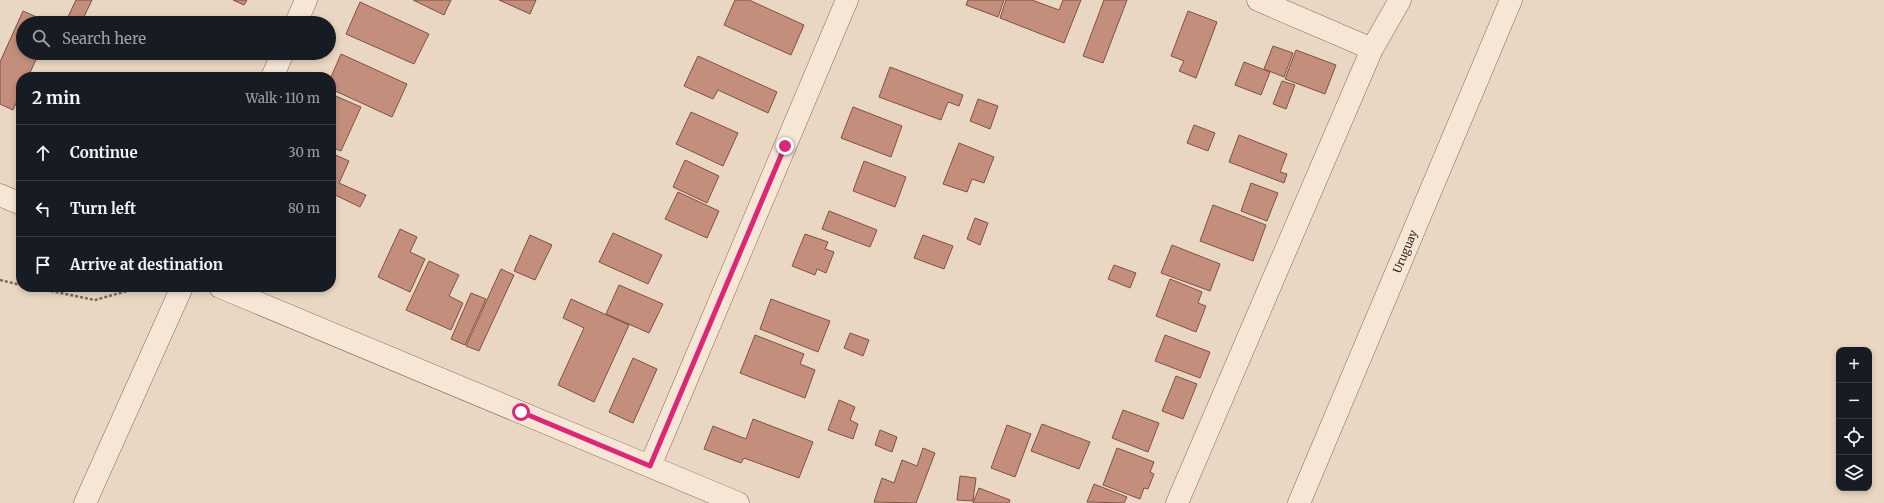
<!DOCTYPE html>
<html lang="en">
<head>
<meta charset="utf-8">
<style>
	:root { --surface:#171b24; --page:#20242c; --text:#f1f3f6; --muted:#9ea1a6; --line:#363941 }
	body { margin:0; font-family:Merriweather,serif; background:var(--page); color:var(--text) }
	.controls { position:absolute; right:12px; bottom:12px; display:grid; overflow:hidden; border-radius:8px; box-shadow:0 2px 6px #0003 }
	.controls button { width:36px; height:36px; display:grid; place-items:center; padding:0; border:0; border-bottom:1px solid var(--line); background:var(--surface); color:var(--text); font:20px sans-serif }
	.stop { position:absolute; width:12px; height:12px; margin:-9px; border:3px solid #db2777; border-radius:50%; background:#fff }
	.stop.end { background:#db2777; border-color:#fff; box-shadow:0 1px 4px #0008 }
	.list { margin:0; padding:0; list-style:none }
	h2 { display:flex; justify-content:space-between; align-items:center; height:52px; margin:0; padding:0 16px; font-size:17px }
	h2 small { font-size:13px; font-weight:400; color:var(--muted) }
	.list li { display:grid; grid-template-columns:26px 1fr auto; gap:12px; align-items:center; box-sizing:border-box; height:56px; padding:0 16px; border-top:1px solid var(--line) }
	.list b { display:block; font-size:15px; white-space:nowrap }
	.list em { font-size:13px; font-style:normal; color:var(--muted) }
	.icon { flex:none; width:22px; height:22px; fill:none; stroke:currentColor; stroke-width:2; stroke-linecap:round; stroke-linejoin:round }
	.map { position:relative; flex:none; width:1884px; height:503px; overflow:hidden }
	.search { position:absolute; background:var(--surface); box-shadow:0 2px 6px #0003; left:16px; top:16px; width:320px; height:44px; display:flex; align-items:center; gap:10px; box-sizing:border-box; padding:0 14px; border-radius:22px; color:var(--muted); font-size:15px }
	.panel { position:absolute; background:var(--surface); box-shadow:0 2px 6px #0003; left:16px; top:72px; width:320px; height:220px; border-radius:16px }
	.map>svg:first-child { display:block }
	.building { fill:#c48e7c; stroke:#7f5144 }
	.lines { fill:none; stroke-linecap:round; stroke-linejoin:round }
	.street-casing { stroke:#82695c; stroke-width:23 }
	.path { stroke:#82695c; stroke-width:2.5; stroke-dasharray:3 2; stroke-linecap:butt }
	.street { stroke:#f5e6d6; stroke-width:22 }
	.route { stroke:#db2777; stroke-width:5 }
	.labels { text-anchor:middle; stroke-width:3; stroke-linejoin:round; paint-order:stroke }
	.street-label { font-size:11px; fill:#33251e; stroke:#f2e3d2 }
</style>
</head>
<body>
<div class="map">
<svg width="1884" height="503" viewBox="0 0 1884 503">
	<rect width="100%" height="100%" fill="#ead7c3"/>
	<g class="building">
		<path d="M76,0H92L81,23L67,19Z"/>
		<path d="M233,0H247L244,5Z"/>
		<path d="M413,0H451L444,15Z"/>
		<path d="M499,0H536L530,14Z"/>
		<path d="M735,0H749L804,25L791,55L724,25Z"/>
		<path d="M968,0H1004L998,17L966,5Z"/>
		<path d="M1006,0H1032L1059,10L1063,0H1081L1064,43L1000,18Z"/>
		<path d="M1104,0H1127L1103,63L1083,56Z"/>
		<path d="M360,2L429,34L414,64L346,34Z"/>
		<path d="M23,11L50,23H23V53H39L28,77H21V92L13,110L0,104V62Z"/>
		<path d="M1188,11L1217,22L1196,78L1179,71L1184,61L1171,56Z"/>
		<path d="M220,17L233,23H217Z"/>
		<path d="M1273,46L1293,53L1284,77L1264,69Z"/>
		<path d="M1296,50L1336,65L1325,94L1285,79Z"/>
		<path d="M222,53H237L234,59Z"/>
		<path d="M341,54L407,84L392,117L331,89V77Z"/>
		<path d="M698,56L777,92L768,113L718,90L713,99L684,86Z"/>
		<path d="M1244,62L1270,72L1261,95L1235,85Z"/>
		<path d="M890,67L963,95L959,106L948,102L941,120L879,97Z"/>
		<path d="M1282,81L1295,85L1286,109L1273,104Z"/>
		<path d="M331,94L361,107L341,151L331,147Z"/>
		<path d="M978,99L998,106L990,129L970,121Z"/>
		<path d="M853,107L902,126L891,157L841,138Z"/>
		<path d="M691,112L738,133L723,166L676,144Z"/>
		<path d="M1194,125L1215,133L1208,151L1187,143Z"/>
		<path d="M1239,135L1287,154L1280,172L1287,174L1284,183L1229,162Z"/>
		<path d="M959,143L994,157L984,183L972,179L967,192L943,184Z"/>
		<path d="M331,153L349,161L339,183L366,195L360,207L331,193Z"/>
		<path d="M685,160L719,176L707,203L673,187Z"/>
		<path d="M864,161L906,177L895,207L853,191Z"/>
		<path d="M1251,183L1278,193L1267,221L1241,211Z"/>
		<path d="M678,192L719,211L707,238L665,219Z"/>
		<path d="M1213,205L1266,225L1253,261L1200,241Z"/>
		<path d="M829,211L877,230L870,247L822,229Z"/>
		<path d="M975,218L988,223L980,245L967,239Z"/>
		<path d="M400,229L417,237L410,252L425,259L410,292L378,277Z"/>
		<path d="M613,233L662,255L648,284L599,262Z"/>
		<path d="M805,234L828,242L825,249L834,252L826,273L817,269L815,275L792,266Z"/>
		<path d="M530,235L552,245L535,280L514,271Z"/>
		<path d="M923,235L953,246L944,269L914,258Z"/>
		<path d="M1172,245L1220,264L1210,291L1161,273Z"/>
		<path d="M429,261L459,275L449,296L463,303L451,330L406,310Z"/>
		<path d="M1114,265L1136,273L1130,288L1108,279Z"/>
		<path d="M501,269L514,275L479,351L466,346Z"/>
		<path d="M1170,279L1202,292L1198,303L1206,306L1196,332L1156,316Z"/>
		<path d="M619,285L663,304L649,333L606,314Z"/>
		<path d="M471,293L486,299L465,345L451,339Z"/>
		<path d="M571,299L629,325L594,402L558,385L584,328L563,318Z"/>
		<path d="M771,299L830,321L818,352L760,329Z"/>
		<path d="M850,333L869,340L863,356L844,348Z"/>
		<path d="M755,335L804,354L800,364L815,370L805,398L740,373Z"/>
		<path d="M1165,335L1210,352L1200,378L1155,361Z"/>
		<path d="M633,358L657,369L633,423L609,412Z"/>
		<path d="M1176,376L1197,384L1183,419L1162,411Z"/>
		<path d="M839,400L855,407L850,420L858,424L853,439L828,430Z"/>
		<path d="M1123,410L1159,423L1148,452L1112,438Z"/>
		<path d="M753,419L813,442L799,478L744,458L741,463L704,449L713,426L746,439Z"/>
		<path d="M1042,424L1090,442L1079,469L1031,451Z"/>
		<path d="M1007,425L1031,434L1015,477L991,468Z"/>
		<path d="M880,430L897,437L892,452L875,445Z"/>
		<path d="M923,448L935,453L916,503L874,502L882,478L894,483L902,460L917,466Z"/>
		<path d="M1117,448L1154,462L1150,472L1154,474L1148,489L1144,488L1140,499L1103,485Z"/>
		<path d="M960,476L976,478L973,501L957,500Z"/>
		<path d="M1094,484L1127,497L1124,503L1087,502Z"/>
		<path d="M979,488L1010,500L1009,503H973Z"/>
	</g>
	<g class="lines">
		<defs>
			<g id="street">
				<path d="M1258,0L1372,49"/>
				<path d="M296,23L306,0"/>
				<path d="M272,77L283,53"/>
				<path d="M0,195L21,204"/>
				<path d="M220,287L738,503"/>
				<path d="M650,466L847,0"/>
				<path d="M85,503L182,287"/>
				<path d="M1177,503L1372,49L1400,0"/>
				<path id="s1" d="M1299,503L1511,0"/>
			</g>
		</defs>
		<use href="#street" class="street-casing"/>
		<g class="path">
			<path d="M0,280L21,285"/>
			<path d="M31,287L95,300L141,287"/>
		</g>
		<use href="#street" class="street"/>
	</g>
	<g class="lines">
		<path class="route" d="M521,412L650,466L785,146"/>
	</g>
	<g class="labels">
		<g class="street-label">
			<text dy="4" stroke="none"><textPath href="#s1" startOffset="273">Uruguay</textPath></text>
		</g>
	</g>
</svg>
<div class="controls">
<button>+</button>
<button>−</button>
<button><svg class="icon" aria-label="locate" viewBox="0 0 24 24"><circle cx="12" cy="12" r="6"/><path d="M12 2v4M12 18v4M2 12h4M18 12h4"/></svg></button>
<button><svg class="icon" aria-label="layers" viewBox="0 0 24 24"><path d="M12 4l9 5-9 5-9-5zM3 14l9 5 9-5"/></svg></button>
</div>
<div class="stop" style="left:521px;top:412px"></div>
<div class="stop end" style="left:785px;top:146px"></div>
<div class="search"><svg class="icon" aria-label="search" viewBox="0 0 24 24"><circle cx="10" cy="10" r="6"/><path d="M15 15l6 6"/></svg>Search here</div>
<section class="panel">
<h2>2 min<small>Walk · 110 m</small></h2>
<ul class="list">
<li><svg class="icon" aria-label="ahead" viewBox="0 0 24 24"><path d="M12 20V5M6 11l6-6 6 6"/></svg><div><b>Continue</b></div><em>30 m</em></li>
<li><svg class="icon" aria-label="left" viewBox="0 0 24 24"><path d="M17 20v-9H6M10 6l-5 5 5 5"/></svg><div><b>Turn left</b></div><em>80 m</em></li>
<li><svg class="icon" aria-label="arrive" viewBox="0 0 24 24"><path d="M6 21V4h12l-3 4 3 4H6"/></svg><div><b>Arrive at destination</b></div></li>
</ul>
</section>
</div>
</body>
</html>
